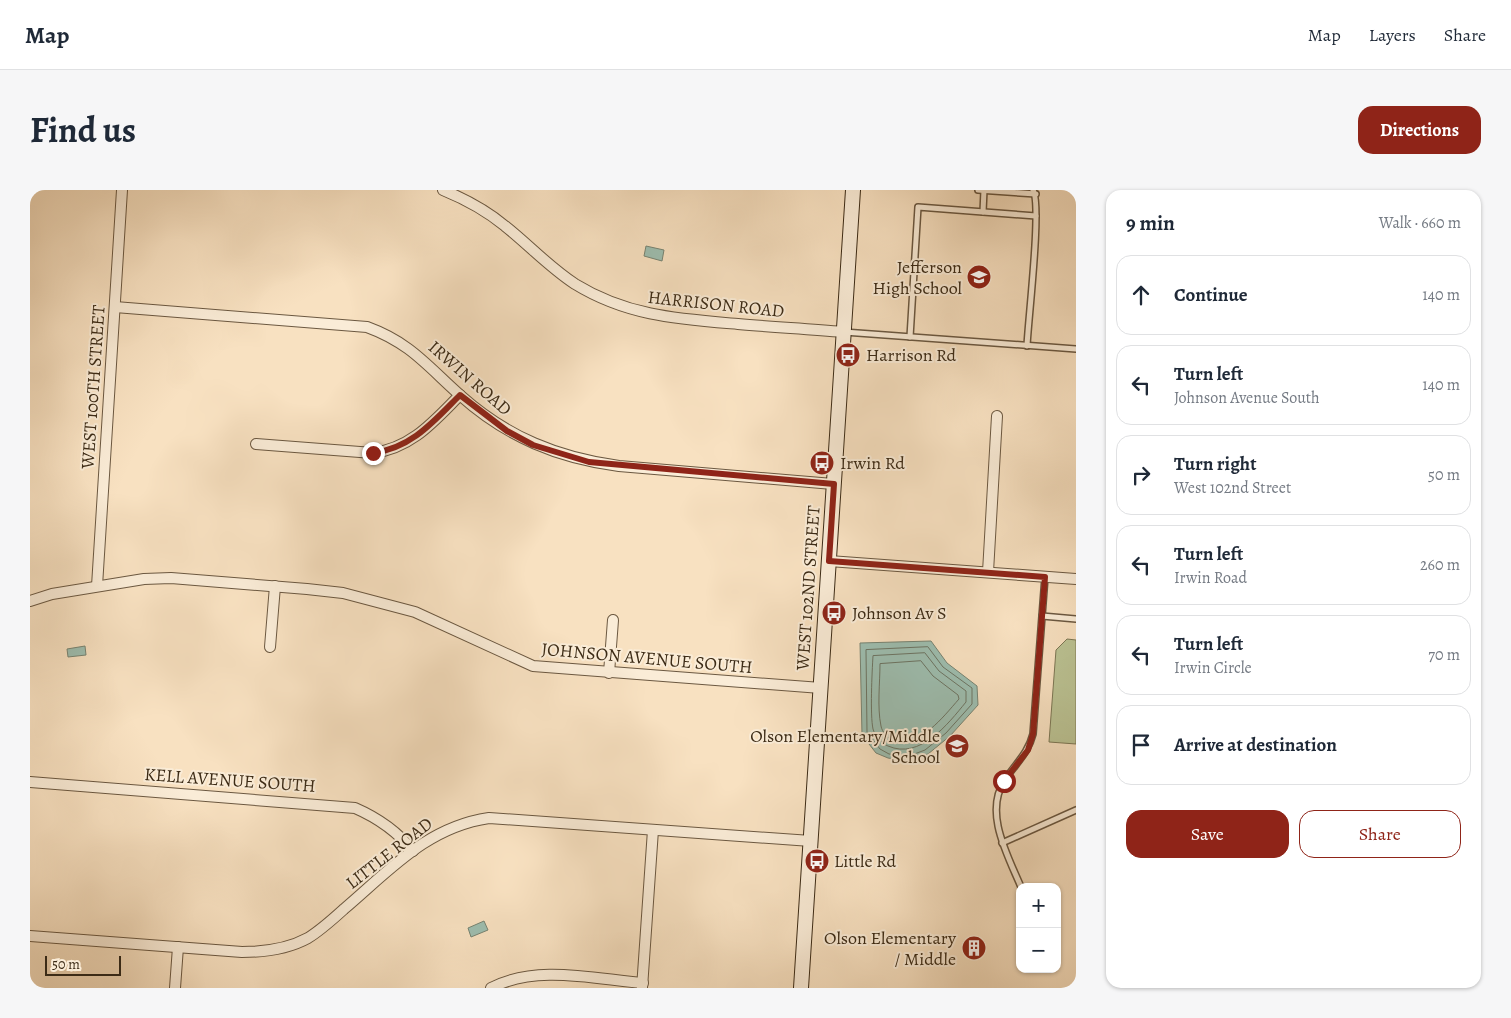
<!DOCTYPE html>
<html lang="en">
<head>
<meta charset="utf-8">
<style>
	:root { --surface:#fff; --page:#f6f6f7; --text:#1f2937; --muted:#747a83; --line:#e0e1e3; --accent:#8f2418 }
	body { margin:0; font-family:Alegreya,serif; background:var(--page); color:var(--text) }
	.controls { position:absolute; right:15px; bottom:15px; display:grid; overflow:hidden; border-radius:10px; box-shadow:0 1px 4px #0004 }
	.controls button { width:45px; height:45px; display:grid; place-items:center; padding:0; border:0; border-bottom:1px solid var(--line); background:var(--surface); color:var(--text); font:25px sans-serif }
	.scale { position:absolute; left:15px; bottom:12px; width:76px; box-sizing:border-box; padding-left:5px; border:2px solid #3c2b16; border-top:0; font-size:14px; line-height:18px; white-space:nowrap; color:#3c2b16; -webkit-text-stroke:4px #faecd7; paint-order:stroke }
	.stop { position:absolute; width:15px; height:15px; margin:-11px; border:4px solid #8f2418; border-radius:50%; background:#fff }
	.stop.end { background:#8f2418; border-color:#fff; box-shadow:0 1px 5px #0008 }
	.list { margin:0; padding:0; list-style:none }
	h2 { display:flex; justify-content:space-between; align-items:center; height:65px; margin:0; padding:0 20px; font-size:21px }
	h2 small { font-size:16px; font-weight:400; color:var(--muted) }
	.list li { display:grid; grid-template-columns:32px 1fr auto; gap:15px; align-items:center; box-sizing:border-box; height:80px; margin:0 10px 10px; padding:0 10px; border:1px solid var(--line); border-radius:15px }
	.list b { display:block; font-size:19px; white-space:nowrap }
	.list p { margin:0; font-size:16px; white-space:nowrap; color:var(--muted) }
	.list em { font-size:16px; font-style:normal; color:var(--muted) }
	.actions { display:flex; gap:10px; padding:15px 20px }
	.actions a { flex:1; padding:11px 0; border:1px solid var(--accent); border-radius:15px; text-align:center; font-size:18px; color:var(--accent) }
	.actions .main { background:var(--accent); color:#fff }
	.icon { flex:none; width:28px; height:28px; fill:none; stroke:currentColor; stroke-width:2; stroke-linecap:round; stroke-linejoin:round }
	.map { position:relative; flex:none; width:1046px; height:798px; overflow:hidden; border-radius:15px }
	header { display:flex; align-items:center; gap:30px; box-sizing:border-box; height:70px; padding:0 25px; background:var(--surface); border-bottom:1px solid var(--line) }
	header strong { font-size:24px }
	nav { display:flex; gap:28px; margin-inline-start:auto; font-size:18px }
	.intro { display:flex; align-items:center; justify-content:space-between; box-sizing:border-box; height:120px; padding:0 30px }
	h1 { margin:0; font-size:35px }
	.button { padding:12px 22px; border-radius:15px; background:var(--accent); color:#fff; font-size:18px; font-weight:700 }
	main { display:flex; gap:30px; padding:0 30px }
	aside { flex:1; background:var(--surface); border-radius:15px; box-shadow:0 1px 4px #0004 }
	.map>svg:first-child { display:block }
	.green { fill:#bbc394; stroke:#7c7755 }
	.water { fill:#9dbeb0; stroke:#768372 }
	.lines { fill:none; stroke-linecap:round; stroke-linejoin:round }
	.shore { stroke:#6c7463; stroke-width:1 }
	.lane-casing { stroke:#6b5841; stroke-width:8 }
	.street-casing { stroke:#6b5841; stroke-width:12 }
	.secondary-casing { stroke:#3c2b16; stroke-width:16 }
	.lane { stroke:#faecd7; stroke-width:5 }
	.street { stroke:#faecd7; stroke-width:10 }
	.secondary { stroke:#faecd7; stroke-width:14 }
	.route { stroke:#8f2418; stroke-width:6 }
	.labels { text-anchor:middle; stroke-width:4; stroke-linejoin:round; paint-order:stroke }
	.poi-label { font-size:18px; fill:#3c2b16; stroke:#faecd7; text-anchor:start }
	.street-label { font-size:18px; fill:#3c2b16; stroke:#faecd7 }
</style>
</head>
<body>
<header>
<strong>Map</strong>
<nav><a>Map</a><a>Layers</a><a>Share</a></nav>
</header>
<div class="intro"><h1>Find us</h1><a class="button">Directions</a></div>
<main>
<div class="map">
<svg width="1046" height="798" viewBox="0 0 1046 798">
	<rect width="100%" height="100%" fill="#f8e1c1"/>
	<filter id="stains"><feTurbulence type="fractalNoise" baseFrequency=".004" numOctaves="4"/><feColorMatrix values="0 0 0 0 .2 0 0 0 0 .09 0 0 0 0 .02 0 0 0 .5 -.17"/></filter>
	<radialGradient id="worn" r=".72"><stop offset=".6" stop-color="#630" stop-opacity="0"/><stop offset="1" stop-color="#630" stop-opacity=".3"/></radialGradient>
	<path class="green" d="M1037,449L1046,450V554L1019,552L1026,460Z"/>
	<g class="water">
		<path d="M616,56L634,60L632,71L614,66Z"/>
		<path d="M901,451L917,473L947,496L948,515L920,546L898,564L881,572L858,568L846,563L832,545L830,453Z"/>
		<path d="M55,456L56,465L38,467L37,459Z"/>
		<path d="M454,731L458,740L441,747L438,738Z"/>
	</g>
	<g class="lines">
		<g class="shore">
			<path d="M898,457L913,477L942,498V514L916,543L895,560L879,566L859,564L850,559L837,542L836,460Z"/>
			<path d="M895,463L909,481L936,501V512C918,534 890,570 858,556C852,554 845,546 843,539C840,525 842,482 843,466Z"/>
			<path d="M891,471L903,486L928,505L929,509C913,527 890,558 863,550C858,549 852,542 851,536C847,517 850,493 850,474Z"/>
		</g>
		<defs>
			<g id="lane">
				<path d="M948,0L1006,4"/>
				<path d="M953,22L954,0"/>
				<path d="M814,142L1046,159"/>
				<path d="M880,147L888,17L1006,26"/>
				<path d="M997,156C998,131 1012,15 1003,0"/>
				<path d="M1012,426L1046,429"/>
				<path d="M972,653L1046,620"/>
				<path d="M991,697C978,666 953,622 975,590C985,574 998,564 1003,544L1015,387"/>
			</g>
			<g id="street">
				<path d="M413,0C435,9 457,21 475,36C499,55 519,77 545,94C597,126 648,129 708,134C743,137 778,139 813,142"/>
				<path d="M85,117L337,137C381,153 398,177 431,206C477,247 528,268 589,276L803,294"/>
				<path d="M226,254L343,263C382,258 404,231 430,205"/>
				<path d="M799,371L1046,389"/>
				<path d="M958,382L967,226"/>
				<path d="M67,396L92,0"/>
				<path d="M0,411L22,404L114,389L141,388L277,399L313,403L385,422L503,476L791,498"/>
				<path d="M240,457L245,396"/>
				<path d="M579,483L583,430"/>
				<path d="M0,592L325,618C348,628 367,641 383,661"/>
				<path d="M0,746L212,762C235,762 258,759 278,748C291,740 303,729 314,719C360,680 397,637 459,628L781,651"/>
				<path d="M145,798L148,757"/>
				<path d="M461,798C507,774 564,789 613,793"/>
				<path d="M612,798L623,640"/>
			</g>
			<path id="secondary" d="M771,798L823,0"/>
		</defs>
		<use href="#lane" class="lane-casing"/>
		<use href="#street" class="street-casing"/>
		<use href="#secondary" class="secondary-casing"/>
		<use href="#lane" class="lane"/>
		<use href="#street" class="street"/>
		<use href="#secondary" class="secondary"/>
	</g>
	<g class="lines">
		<path class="route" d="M343,263C382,258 404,231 430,205L477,241L503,255L559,272L804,294L799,371L1015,387L1003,544L998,560L974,591"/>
	</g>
	<defs>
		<symbol id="school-disc" viewBox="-11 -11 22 22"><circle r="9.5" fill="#8f2418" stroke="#faecd7"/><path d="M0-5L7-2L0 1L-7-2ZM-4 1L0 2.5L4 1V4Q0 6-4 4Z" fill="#fff"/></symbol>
		<symbol id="bus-disc" viewBox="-11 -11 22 22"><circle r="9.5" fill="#8f2418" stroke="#faecd7"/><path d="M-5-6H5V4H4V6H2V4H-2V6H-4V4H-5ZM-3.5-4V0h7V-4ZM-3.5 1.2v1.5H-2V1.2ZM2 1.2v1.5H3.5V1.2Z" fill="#fff"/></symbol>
		<symbol id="building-disc" viewBox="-11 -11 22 22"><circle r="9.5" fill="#8f2418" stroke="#faecd7"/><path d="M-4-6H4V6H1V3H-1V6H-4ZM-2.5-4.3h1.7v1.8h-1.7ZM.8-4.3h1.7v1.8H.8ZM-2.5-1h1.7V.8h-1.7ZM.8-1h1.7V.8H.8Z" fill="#fff"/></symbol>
	</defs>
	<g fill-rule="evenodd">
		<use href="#school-disc" x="935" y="73" width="28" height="28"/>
		<use href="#bus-disc" x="804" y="151" width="28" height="28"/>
		<use href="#bus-disc" x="778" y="259" width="28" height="28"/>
		<use href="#bus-disc" x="790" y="409" width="28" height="28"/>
		<use href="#school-disc" x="913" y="542" width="28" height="28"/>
		<use href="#bus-disc" x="773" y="657" width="28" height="28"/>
		<use href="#building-disc" x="930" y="744" width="28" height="28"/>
	</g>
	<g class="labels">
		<g class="poi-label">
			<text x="932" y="83" text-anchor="end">Jefferson<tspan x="932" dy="21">High School</tspan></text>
			<text x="836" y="171">Harrison Rd</text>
			<text x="810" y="279">Irwin Rd</text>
			<text x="822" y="429">Johnson Av S</text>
			<text x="910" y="552" text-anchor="end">Olson Elementary/Middle<tspan x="910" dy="21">School</tspan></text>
			<text x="804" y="677">Little Rd</text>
			<text x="926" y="754" text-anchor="end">Olson Elementary<tspan x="926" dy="21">/ Middle</tspan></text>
		</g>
		<g class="street-label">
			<text transform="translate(686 114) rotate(6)" y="6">HARRISON ROAD</text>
			<text transform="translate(440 188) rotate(41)" y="6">IRWIN ROAD</text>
			<text transform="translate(63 197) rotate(-86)" y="6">WEST 100TH STREET</text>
			<text transform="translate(778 398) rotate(-86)" y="6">WEST 102ND STREET</text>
			<text transform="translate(617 468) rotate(5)" y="6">JOHNSON AVENUE SOUTH</text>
			<text transform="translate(200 590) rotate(4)" y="6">KELL AVENUE SOUTH</text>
			<text transform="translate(359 663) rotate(-38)" y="6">LITTLE ROAD</text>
		</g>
	</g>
	<rect width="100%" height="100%" filter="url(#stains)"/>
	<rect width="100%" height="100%" fill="url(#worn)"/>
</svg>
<div class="controls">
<button>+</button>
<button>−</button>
</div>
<div class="scale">50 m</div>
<div class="stop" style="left:974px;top:591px"></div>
<div class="stop end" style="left:343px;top:263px"></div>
</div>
<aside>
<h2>9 min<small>Walk · 660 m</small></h2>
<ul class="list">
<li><svg class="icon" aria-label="ahead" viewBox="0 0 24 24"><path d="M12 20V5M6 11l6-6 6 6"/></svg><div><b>Continue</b></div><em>140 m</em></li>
<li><svg class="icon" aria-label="left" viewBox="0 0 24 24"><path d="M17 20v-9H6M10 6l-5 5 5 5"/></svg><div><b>Turn left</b><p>Johnson Avenue South</p></div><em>140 m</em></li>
<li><svg class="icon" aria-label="right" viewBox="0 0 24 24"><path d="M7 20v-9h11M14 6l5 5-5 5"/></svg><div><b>Turn right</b><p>West 102nd Street</p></div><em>50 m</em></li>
<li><svg class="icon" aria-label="left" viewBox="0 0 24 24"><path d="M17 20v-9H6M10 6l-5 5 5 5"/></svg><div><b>Turn left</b><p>Irwin Road</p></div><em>260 m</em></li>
<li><svg class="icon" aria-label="left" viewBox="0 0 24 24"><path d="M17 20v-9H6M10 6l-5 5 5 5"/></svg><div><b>Turn left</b><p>Irwin Circle</p></div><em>70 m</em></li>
<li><svg class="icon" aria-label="arrive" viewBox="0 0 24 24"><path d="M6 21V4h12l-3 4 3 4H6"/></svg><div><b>Arrive at destination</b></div></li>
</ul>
<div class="actions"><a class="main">Save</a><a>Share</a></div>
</aside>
</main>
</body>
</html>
